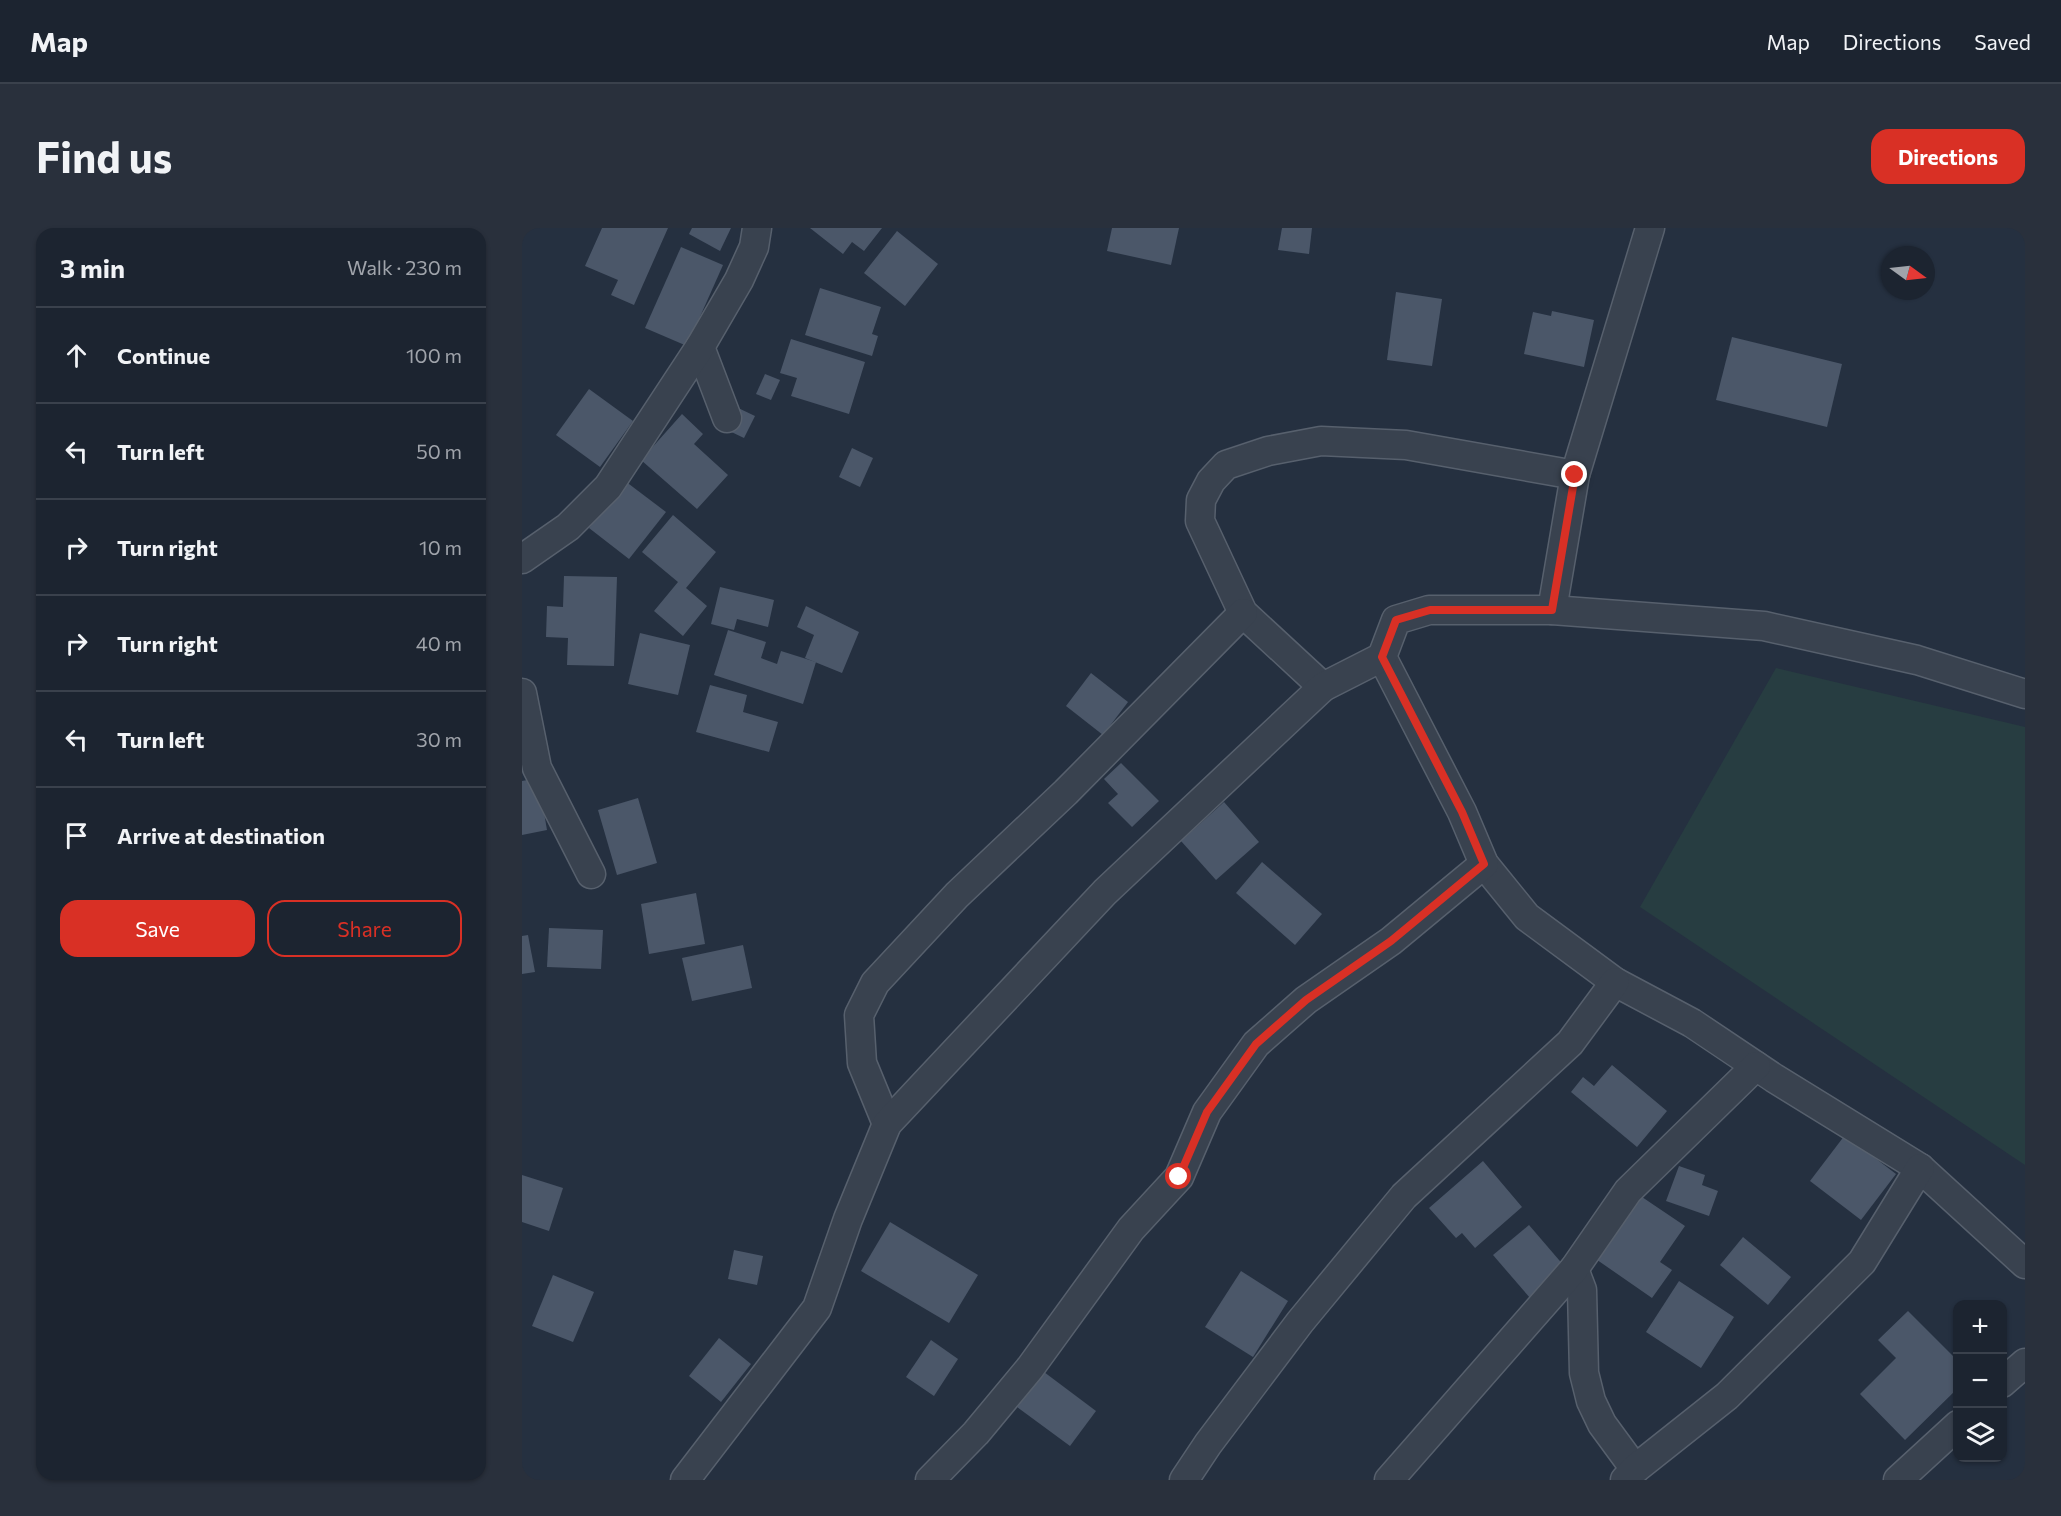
<!DOCTYPE html>
<html lang="en">
<head>
<meta charset="utf-8">
<style>
	:root { --surface:#1c2430; --page:#29303c; --text:#f1f3f6; --muted:#a0a4ab; --line:#3a414c; --accent:#d93025 }
	body { margin:0; font-family:Commissioner,sans-serif; background:var(--page); color:var(--text) }
	.controls { position:absolute; right:18px; bottom:18px; display:grid; overflow:hidden; border-radius:12px; box-shadow:0 2px 4px #0004 }
	.controls button { width:54px; height:54px; display:grid; place-items:center; padding:0; border:0; border-bottom:2px solid var(--line); background:var(--surface); color:var(--text); font:30px sans-serif }
	.compass { position:absolute; left:1359px; top:18px; width:54px; height:54px; border-radius:50%; background:var(--surface); box-shadow:0 2px 4px #0004; rotate:105deg }
	.stop { position:absolute; width:18px; height:18px; margin:-14px; border:4px solid #d93025; border-radius:50%; background:#fff }
	.stop.end { background:#d93025; border-color:#fff; box-shadow:0 2px 6px #0008 }
	.list { margin:0; padding:0; list-style:none }
	h2 { display:flex; justify-content:space-between; align-items:center; height:78px; margin:0; padding:0 24px; font-size:26px }
	h2 small { font-size:20px; font-weight:400; color:var(--muted) }
	.list li { display:grid; grid-template-columns:39px 1fr auto; gap:18px; align-items:center; box-sizing:border-box; height:96px; padding:0 24px; border-top:2px solid var(--line) }
	.list b { display:block; font-size:22px; white-space:nowrap }
	.list em { font-size:20px; font-style:normal; color:var(--muted) }
	.actions { display:flex; gap:12px; padding:18px 24px }
	.actions a { flex:1; padding:14px 0; border:2px solid var(--accent); border-radius:18px; text-align:center; font-size:21px; color:var(--accent) }
	.actions .main { background:var(--accent); color:#fff }
	.icon { flex:none; width:33px; height:33px; fill:none; stroke:currentColor; stroke-width:2; stroke-linecap:round; stroke-linejoin:round }
	.map { position:relative; flex:none; width:1503px; height:1252px; overflow:hidden; border-radius:18px }
	header { display:flex; align-items:center; gap:36px; box-sizing:border-box; height:84px; padding:0 30px; background:var(--surface); border-bottom:2px solid var(--line) }
	header strong { font-size:28px }
	nav { display:flex; gap:33px; margin-inline-start:auto; font-size:21px }
	.intro { display:flex; align-items:center; justify-content:space-between; box-sizing:border-box; height:144px; padding:0 36px }
	h1 { margin:0; font-size:42px }
	.button { padding:15px 27px; border-radius:18px; background:var(--accent); color:#fff; font-size:21px; font-weight:700 }
	main { display:flex; gap:36px; padding:0 36px }
	aside { flex:1; background:var(--surface); border-radius:18px; box-shadow:0 2px 4px #0004 }
	.map>svg:first-child { display:block }
	.green { fill:#273d41 }
	.building { fill:#4b5769 }
	.lines { fill:none; stroke-linecap:round; stroke-linejoin:round }
	.minor-casing { stroke:#57606d; stroke-width:31 }
	.minor { stroke:#39424f; stroke-width:28 }
	.route { stroke:#d93025; stroke-width:8 }
</style>
</head>
<body>
<header>
<strong>Map</strong>
<nav><a>Map</a><a>Directions</a><a>Saved</a></nav>
</header>
<div class="intro"><h1>Find us</h1><a class="button">Directions</a></div>
<main>
<aside>
<h2>3 min<small>Walk · 230 m</small></h2>
<ul class="list">
<li><svg class="icon" aria-label="ahead" viewBox="0 0 24 24"><path d="M12 20V5M6 11l6-6 6 6"/></svg><div><b>Continue</b></div><em>100 m</em></li>
<li><svg class="icon" aria-label="left" viewBox="0 0 24 24"><path d="M17 20v-9H6M10 6l-5 5 5 5"/></svg><div><b>Turn left</b></div><em>50 m</em></li>
<li><svg class="icon" aria-label="right" viewBox="0 0 24 24"><path d="M7 20v-9h11M14 6l5 5-5 5"/></svg><div><b>Turn right</b></div><em>10 m</em></li>
<li><svg class="icon" aria-label="right" viewBox="0 0 24 24"><path d="M7 20v-9h11M14 6l5 5-5 5"/></svg><div><b>Turn right</b></div><em>40 m</em></li>
<li><svg class="icon" aria-label="left" viewBox="0 0 24 24"><path d="M17 20v-9H6M10 6l-5 5 5 5"/></svg><div><b>Turn left</b></div><em>30 m</em></li>
<li><svg class="icon" aria-label="arrive" viewBox="0 0 24 24"><path d="M6 21V4h12l-3 4 3 4H6"/></svg><div><b>Arrive at destination</b></div></li>
</ul>
<div class="actions"><a class="main">Save</a><a>Share</a></div>
</aside>
<div class="map">
<svg width="1503" height="1252" viewBox="0 0 1503 1252">
	<rect width="100%" height="100%" fill="#253040"/>
	<path class="green" d="M1254,440L1503,499V937L1118,679Z"/>
	<g class="building">
		<path d="M80,0H146L112,77L89,67L96,52L63,38Z"/>
		<path d="M170,0H209L198,23L167,6Z"/>
		<path d="M288,0H360L342,23L330,14L321,26Z"/>
		<path d="M590,0H657L649,37L585,23Z"/>
		<path d="M760,0H790L787,26L756,22Z"/>
		<path d="M375,3L416,36L383,78L342,45Z"/>
		<path d="M159,19L201,37L165,118L123,100Z"/>
		<path d="M298,60L359,79L350,106L356,108L350,128L283,107Z"/>
		<path d="M874,64L920,71L910,138L865,132Z"/>
		<path d="M1030,83L1072,92L1062,139L1002,126L1011,84L1029,88Z"/>
		<path d="M1210,109L1320,136L1305,199L1194,172Z"/>
		<path d="M269,111L343,134L327,186L269,168L275,150L258,145Z"/>
		<path d="M243,146L258,152L249,172L234,166Z"/>
		<path d="M67,161L111,193L78,239L34,207Z"/>
		<path d="M212,178L233,188L222,210L201,200Z"/>
		<path d="M160,186L181,206L172,216L206,247L175,281L119,232Z"/>
		<path d="M330,220L351,230L338,259L317,249Z"/>
		<path d="M103,253L144,284L107,331L67,300Z"/>
		<path d="M151,287L194,324L164,360L185,378L161,408L132,383L156,354L120,324Z"/>
		<path d="M42,348L95,349L92,438L45,437L46,410L24,409L25,378L41,379Z"/>
		<path d="M198,359L252,372L246,399L215,391L212,402L189,396Z"/>
		<path d="M284,378L337,404L320,445L283,430L292,407L275,399Z"/>
		<path d="M206,402L244,414L239,430L255,436L259,423L294,434L281,476L192,447Z"/>
		<path d="M118,405L168,417L156,467L106,456Z"/>
		<path d="M569,445L606,474L581,507L544,478Z"/>
		<path d="M188,457L225,467L221,484L256,494L247,524L174,504Z"/>
		<path d="M599,535L637,573L610,599L586,575L596,566L582,551Z"/>
		<path d="M16,550L25,602L0,607V553Z"/>
		<path d="M116,570L135,635L95,647L76,582Z"/>
		<path d="M702,574L737,614L694,652L659,613Z"/>
		<path d="M740,634L800,686L773,717L714,665Z"/>
		<path d="M174,665L183,716L127,726L119,676Z"/>
		<path d="M27,700L81,702L79,741L25,739Z"/>
		<path d="M6,707L13,744L0,746V708Z"/>
		<path d="M221,717L230,760L170,773L160,730Z"/>
		<path d="M1090,837L1145,883L1115,919L1049,864L1061,849L1072,858Z"/>
		<path d="M1323,907L1374,946L1339,992L1288,953Z"/>
		<path d="M961,933L1000,979L953,1020L940,1005L934,1010L907,980Z"/>
		<path d="M1157,938L1183,947L1180,957L1196,963L1187,988L1144,973Z"/>
		<path d="M0,947L41,960L27,1003L0,994Z"/>
		<path d="M1120,969L1163,998L1138,1034L1150,1042L1130,1070L1068,1027L1092,992L1100,997Z"/>
		<path d="M368,994L456,1047L427,1095L339,1043Z"/>
		<path d="M1007,997L1043,1039L1008,1070L971,1027Z"/>
		<path d="M1221,1009L1269,1049L1246,1077L1198,1037Z"/>
		<path d="M212,1022L241,1028L235,1057L206,1051Z"/>
		<path d="M719,1043L766,1073L731,1129L683,1099Z"/>
		<path d="M31,1047L72,1064L51,1114L10,1098Z"/>
		<path d="M1157,1053L1212,1089L1179,1140L1124,1104Z"/>
		<path d="M1386,1083L1436,1133V1160L1383,1212L1338,1166L1374,1130L1356,1112Z"/>
		<path d="M197,1110L229,1136L199,1174L167,1148Z"/>
		<path d="M409,1112L436,1131L412,1168L384,1149Z"/>
		<path d="M522,1144L574,1183L548,1218L495,1179Z"/>
	</g>
	<g class="lines">
		<defs>
			<g id="minor">
				<path d="M178,119L205,190"/>
				<path d="M0,331L46,299L86,259L178,119L217,52L232,19L235,0"/>
				<path d="M1030,382L1053,247L1128,0"/>
				<path d="M860,429L940,584L962,636L1005,689L1093,754L1170,795L1252,850L1398,940L1503,1036"/>
				<path d="M801,459L721,385L678,293L679,272L689,253L704,237L746,223L799,213L884,217L1053,247"/>
				<path d="M0,465L15,540L69,646"/>
				<path d="M365,896L340,835L337,787L353,755L435,667L544,564L721,385"/>
				<path d="M1052,1041L1060,1062L1062,1145L1069,1173L1080,1196L1113,1241"/>
				<path d="M1480,1155L1503,1135"/>
				<path d="M163,1252L295,1080L326,991L365,896L583,664L801,459L860,429L874,392L907,382H1030L1242,398L1395,432L1503,466"/>
				<path d="M408,1252L454,1205L508,1140L609,1001L657,949L685,884L734,816L784,772L869,713L962,636"/>
				<path d="M662,1252L686,1216L778,1094L882,968L1048,815L1093,754"/>
				<path d="M867,1252L1052,1041L1106,963L1234,838"/>
				<path d="M1103,1252L1113,1241L1205,1168L1340,1034L1398,940"/>
				<path d="M1376,1252L1436,1197"/>
			</g>
		</defs>
		<use href="#minor" class="minor-casing"/>
		<use href="#minor" class="minor"/>
	</g>
	<g class="lines">
		<path class="route" d="M657,949L685,884L734,816L784,772L869,713L962,636L940,584L860,429L874,392L908,382H1030L1053,247"/>
	</g>
</svg>
<div class="controls">
<button>+</button>
<button>−</button>
<button><svg class="icon" aria-label="layers" viewBox="0 0 24 24"><path d="M12 4l9 5-9 5-9-5zM3 14l9 5 9-5"/></svg></button>
</div>
<svg class="compass" viewBox="-18 -18 36 36"><path d="M0-13l5 13h-10z" fill="#e53935"/><path d="M0 13l5-13h-10z" fill="#a0a4ab"/></svg>
<div class="stop" style="left:657px;top:949px"></div>
<div class="stop end" style="left:1053px;top:247px"></div>
</div>
</main>
</body>
</html>
